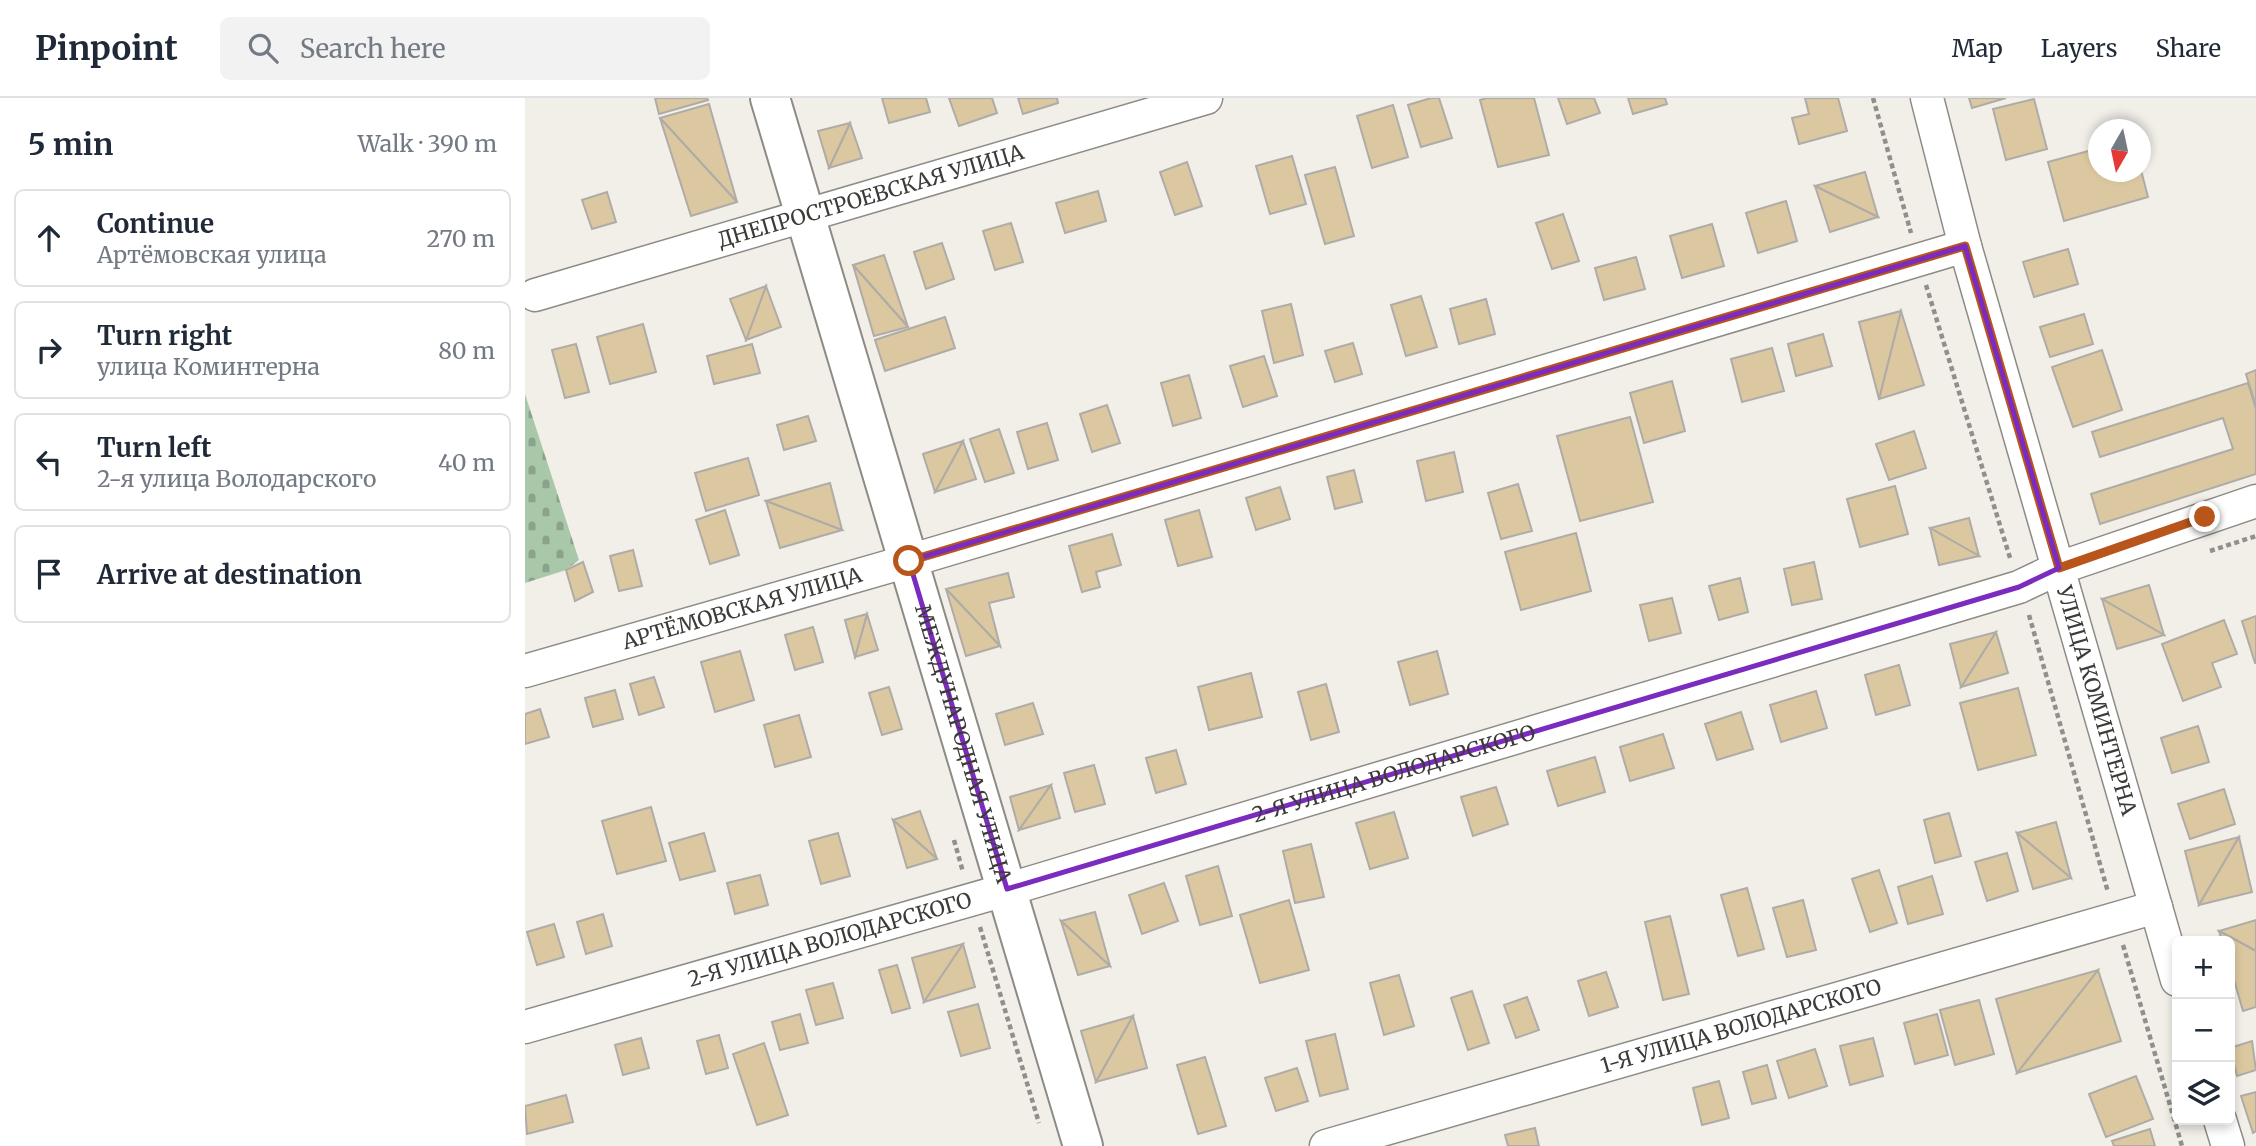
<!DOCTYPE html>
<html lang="en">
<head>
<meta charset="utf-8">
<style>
	:root { --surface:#fff; --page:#f2f2f3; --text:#1f2937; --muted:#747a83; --line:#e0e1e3 }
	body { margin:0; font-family:Merriweather,serif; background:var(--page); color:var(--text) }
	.controls { position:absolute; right:21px; bottom:21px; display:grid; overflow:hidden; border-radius:10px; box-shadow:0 4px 10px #0003 }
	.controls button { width:63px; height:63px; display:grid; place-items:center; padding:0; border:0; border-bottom:2px solid var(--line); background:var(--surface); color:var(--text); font:35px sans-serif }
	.compass { position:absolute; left:1563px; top:21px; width:63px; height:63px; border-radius:50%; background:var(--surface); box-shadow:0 4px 10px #0003; rotate:189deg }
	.stop { position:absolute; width:21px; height:21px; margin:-16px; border:5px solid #b8551b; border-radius:50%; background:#fff }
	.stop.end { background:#b8551b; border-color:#fff; box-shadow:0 2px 7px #0008 }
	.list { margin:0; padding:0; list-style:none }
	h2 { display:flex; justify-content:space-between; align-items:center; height:91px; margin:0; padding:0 28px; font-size:30px }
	h2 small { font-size:23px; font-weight:400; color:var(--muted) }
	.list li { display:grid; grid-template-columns:46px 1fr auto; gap:21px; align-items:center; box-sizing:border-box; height:98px; margin:0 14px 14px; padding:0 14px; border:2px solid var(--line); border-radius:10px }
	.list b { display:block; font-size:26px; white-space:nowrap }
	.list p { margin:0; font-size:23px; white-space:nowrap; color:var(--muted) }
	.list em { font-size:23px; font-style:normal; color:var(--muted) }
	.icon { flex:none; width:38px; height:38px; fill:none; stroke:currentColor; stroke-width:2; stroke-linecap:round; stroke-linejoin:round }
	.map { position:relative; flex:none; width:1731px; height:1048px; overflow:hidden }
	header { display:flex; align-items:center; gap:42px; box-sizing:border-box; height:98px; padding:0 35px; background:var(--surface); border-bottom:2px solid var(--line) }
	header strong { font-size:33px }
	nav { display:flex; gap:38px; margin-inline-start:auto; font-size:24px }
	.search { width:490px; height:63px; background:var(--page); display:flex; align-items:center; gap:18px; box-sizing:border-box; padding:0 24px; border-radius:10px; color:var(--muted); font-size:26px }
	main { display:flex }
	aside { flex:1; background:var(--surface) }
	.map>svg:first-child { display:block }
	.cemetery { fill:url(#cemetery-stones) }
	.building { fill:#dbc8a0; stroke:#afaca7; stroke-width:2 }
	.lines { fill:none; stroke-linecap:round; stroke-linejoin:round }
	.minor-casing { stroke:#8d8b85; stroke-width:35 }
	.secondary-casing { stroke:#8d8b85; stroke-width:42 }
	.path { stroke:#918f8b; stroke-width:4.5; stroke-dasharray:5 3.5; stroke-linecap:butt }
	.minor { stroke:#fff; stroke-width:32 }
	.secondary { stroke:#fff; stroke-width:38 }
	.route { stroke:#b8551b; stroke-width:9 }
	.marked { fill:none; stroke:#7b2cbf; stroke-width:5; stroke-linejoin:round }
	.labels { text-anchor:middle; stroke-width:5; stroke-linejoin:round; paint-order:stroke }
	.street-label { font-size:21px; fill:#3c3b38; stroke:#fffcf6 }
</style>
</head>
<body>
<header>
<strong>Pinpoint</strong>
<div class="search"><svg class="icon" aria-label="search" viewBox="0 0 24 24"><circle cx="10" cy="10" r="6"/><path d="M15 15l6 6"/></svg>Search here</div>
<nav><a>Map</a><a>Layers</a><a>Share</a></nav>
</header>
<main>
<aside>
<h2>5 min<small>Walk · 390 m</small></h2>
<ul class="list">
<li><svg class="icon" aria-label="ahead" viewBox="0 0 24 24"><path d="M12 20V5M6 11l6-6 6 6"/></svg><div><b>Continue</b><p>Артёмовская улица</p></div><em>270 m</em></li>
<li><svg class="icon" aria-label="right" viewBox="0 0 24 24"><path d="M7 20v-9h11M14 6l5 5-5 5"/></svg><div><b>Turn right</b><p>улица Коминтерна</p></div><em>80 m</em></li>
<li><svg class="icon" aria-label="left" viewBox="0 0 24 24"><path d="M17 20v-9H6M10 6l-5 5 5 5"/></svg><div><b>Turn left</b><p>2-я улица Володарского</p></div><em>40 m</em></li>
<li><svg class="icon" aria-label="arrive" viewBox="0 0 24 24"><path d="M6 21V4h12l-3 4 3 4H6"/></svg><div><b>Arrive at destination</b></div></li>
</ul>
</aside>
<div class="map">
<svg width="1731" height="1048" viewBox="0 0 1731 1048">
	<defs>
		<pattern id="cemetery-stones" width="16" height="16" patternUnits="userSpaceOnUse" patternTransform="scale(1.75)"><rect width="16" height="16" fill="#a9c7a9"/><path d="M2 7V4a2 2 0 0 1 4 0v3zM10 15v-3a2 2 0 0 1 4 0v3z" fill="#8ba38b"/></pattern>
	</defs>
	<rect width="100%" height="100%" fill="#f2efe9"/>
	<path class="cemetery" d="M0,296L54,462L41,472L0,485Z"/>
	<g class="building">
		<path d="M130,0H182L183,2L134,16Z"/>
		<path d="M357,0H401L405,14L364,25Z"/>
		<path d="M424,0H467L472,15L434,28Z"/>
		<path d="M493,0H532L533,5L498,16Z"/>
		<path d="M906,0H914L927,40L896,49L883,7Z"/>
		<path d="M962,0H1009L1024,57L973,69L955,2Z"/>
		<path d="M1033,0H1069L1075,15L1042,26Z"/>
		<path d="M1103,0H1140L1142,6L1108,16Z"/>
		<path d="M1280,0H1313L1322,33L1274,46L1267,20L1284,16Z"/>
		<path d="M1444,0H1481L1447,10Z"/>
		<path d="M1509,1L1522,51L1481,62L1468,11Z"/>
		<path d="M184,6L212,104L135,20Z"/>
		<path d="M868,7L883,59L847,70L832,18Z"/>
		<path d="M135,20L212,104L166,118Z"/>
		<path d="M325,25L337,60L304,70Z"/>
		<path d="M325,25L304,70L293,33Z"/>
		<path d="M1574,50V74L1616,72L1623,99L1539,123L1523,64Z"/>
		<path d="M767,58L781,106L745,116L731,68Z"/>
		<path d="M662,64L677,108L650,117L635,74Z"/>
		<path d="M810,69L829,138L800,146L780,77Z"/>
		<path d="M1340,74L1353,119L1290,88Z"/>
		<path d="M1290,88L1353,119L1305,134Z"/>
		<path d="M573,93L581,123L540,135L531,105Z"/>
		<path d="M82,94L91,124L67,131L57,102Z"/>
		<path d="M1261,103L1272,143L1233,155L1221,115Z"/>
		<path d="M1038,116L1054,163L1027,171L1011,125Z"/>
		<path d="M486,125L498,164L470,172L458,133Z"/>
		<path d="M1187,126L1199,168L1157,180L1145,138Z"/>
		<path d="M417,145L429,181L401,191L389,154Z"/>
		<path d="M1543,151L1553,186L1509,199L1498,164Z"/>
		<path d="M359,157L383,229L328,167Z"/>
		<path d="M1111,159L1120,191L1079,202L1070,170Z"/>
		<path d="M328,167L383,229L349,238Z"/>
		<path d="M241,188L256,229L221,242Z"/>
		<path d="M241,188L221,242L205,201Z"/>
		<path d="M896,198L912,249L881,258L866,207Z"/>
		<path d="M961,201L970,236L934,246L925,211Z"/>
		<path d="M766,206L778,257L749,265L737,213Z"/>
		<path d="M1376,213L1399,287L1354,301Z"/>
		<path d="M1376,213L1354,301L1334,224Z"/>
		<path d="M1559,216L1568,246L1525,259L1515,229Z"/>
		<path d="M420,219L430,250L360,273L350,242Z"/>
		<path d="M118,226L131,274L85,286L72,239Z"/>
		<path d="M1298,236L1307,268L1271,278L1263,246Z"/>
		<path d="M828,245L837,276L810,284L800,253Z"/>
		<path d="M51,246L64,294L40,300L27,252Z"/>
		<path d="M227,246L235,275L189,286L182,258Z"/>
		<path d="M1247,250L1259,293L1217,304L1206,261Z"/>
		<path d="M1577,252L1597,312L1548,329L1527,269Z"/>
		<path d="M739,258L752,298L718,309L705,268Z"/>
		<path d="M1731,272V308L1721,276Z"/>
		<path d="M664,277L676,320L648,328L636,285Z"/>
		<path d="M1147,283L1160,333L1119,345L1105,295Z"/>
		<path d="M1723,285L1731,311V376L1575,426L1566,396L1708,351L1698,320L1575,359L1567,334Z"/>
		<path d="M582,307L595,345L567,354L555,316Z"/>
		<path d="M283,318L291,343L259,352L252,327Z"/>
		<path d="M1105,319L1128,404L1055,423L1032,338Z"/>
		<path d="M522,325L533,362L503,371L492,334Z"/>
		<path d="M474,331L489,375L460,384L445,341Z"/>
		<path d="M1389,333L1401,370L1364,382L1351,346Z"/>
		<path d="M438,343L451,381L410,394Z"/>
		<path d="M438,343L410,394L398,356Z"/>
		<path d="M929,354L938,394L901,403L892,363Z"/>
		<path d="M223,360L234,397L181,413L170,375Z"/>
		<path d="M829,372L837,404L810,411L802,379Z"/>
		<path d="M305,385L317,432L241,403Z"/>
		<path d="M993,386L1007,433L976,441L963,395Z"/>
		<path d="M1370,388L1383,436L1335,449L1322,401Z"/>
		<path d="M755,389L765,421L731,432L721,400Z"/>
		<path d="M241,403L317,432L255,450Z"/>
		<path d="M200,412L214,457L185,466L171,422Z"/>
		<path d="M674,412L687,459L653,468L640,422Z"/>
		<path d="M1444,420L1454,458L1405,430Z"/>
		<path d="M1405,430L1454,458L1414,467Z"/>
		<path d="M1051,435L1066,493L996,512L980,454Z"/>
		<path d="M587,436L596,467L571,474L575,489L557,494L544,448Z"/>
		<path d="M108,452L117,488L94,493L85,458Z"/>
		<path d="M58,464L68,494L50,503L41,472Z"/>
		<path d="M1289,464L1297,501L1267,507L1259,471Z"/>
		<path d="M483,475L489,499L464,505L475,548L421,491Z"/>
		<path d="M1215,480L1223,514L1194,522L1184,488Z"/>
		<path d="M1624,487L1639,537L1577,501Z"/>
		<path d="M421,491L475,548L441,558Z"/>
		<path d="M1147,500L1156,535L1124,543L1115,507Z"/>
		<path d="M1577,501L1639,537L1592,551Z"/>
		<path d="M342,516L353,552L330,559Z"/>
		<path d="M342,516L330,559L320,522Z"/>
		<path d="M1731,518V565H1730L1717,523Z"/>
		<path d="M1699,522L1712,556L1687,565L1696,589L1658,603L1637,546Z"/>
		<path d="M288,529L298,564L270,572L260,537Z"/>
		<path d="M1471,534L1483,575L1436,589Z"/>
		<path d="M1471,534L1436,589L1425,546Z"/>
		<path d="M215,553L229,602L190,614L176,564Z"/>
		<path d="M912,553L923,596L885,607L873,564Z"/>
		<path d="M1374,567L1385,607L1351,617L1340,577Z"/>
		<path d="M726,575L737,619L684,632L673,589Z"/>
		<path d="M129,579L139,609L114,617L105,586Z"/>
		<path d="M801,586L814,634L786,642L773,594Z"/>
		<path d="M364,589L377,631L357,637L344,595Z"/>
		<path d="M1493,590L1511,657L1453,672L1435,605Z"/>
		<path d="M90,592L98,621L68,629L60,600Z"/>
		<path d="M1291,593L1302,630L1256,644L1245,607Z"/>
		<path d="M508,605L518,636L480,647L471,616Z"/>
		<path d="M15,611L24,639L0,646V616Z"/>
		<path d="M1216,614L1228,651L1192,662L1180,626Z"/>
		<path d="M274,617L286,659L250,669L239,627Z"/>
		<path d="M1673,628L1684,664L1647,675L1636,640Z"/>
		<path d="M1138,636L1149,670L1105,683L1095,649Z"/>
		<path d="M651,652L661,686L631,695L621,660Z"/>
		<path d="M1070,659L1080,694L1033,708L1022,673Z"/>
		<path d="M569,667L580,706L550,714L539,675Z"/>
		<path d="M526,687L494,732L485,699Z"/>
		<path d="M526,687L535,720L494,732Z"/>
		<path d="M971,689L983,726L948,738L936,699Z"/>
		<path d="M1699,691L1710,726L1665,741L1653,706Z"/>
		<path d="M126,709L141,763L92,776L77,723Z"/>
		<path d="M395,713L412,761L368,722Z"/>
		<path d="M869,714L883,760L845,771L831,725Z"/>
		<path d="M1424,715L1436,758L1410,765L1399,722Z"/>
		<path d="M368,722L412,761L382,770Z"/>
		<path d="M1531,724L1546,780L1492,735Z"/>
		<path d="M179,735L190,773L155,782L144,745Z"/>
		<path d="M313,735L325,778L296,786L284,743Z"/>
		<path d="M1492,735L1546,780L1508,791Z"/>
		<path d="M1714,739L1674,807L1660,753Z"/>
		<path d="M1714,739L1727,794L1674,807Z"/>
		<path d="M786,746L799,799L770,805L758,753Z"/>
		<path d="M1482,755L1493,793L1462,803L1450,764Z"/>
		<path d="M693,768L707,818L675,827L661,778Z"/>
		<path d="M1354,772L1372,825L1345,834L1327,781Z"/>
		<path d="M235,777L243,807L210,816L202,785Z"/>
		<path d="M1407,778L1418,816L1383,826L1373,789Z"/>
		<path d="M639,785L653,823L617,836L604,797Z"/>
		<path d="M1222,790L1239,851L1213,858L1196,797Z"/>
		<path d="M764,802L784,872L735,885L715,817Z"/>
		<path d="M1278,802L1291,852L1262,859L1248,810Z"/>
		<path d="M570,814L585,868L536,823Z"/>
		<path d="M78,816L87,848L61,856L52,824Z"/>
		<path d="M1145,818L1164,896L1138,902L1120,824Z"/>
		<path d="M1731,822V853L1694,833Z"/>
		<path d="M536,823L585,868L553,877Z"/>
		<path d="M29,826L39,859L12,867L2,834Z"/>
		<path d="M1694,833L1731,853V909L1718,913L1705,868V843H1697Z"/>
		<path d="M438,846L399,904L387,860Z"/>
		<path d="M438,846L450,889L399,904Z"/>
		<path d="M372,867L385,910L367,915L354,872Z"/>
		<path d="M1573,872L1596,943L1492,975Z"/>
		<path d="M1573,872L1492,975L1471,901Z"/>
		<path d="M1081,874L1093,909L1064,918L1053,883Z"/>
		<path d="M874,877L889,928L859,937L845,885Z"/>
		<path d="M308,885L318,920L291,927L281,892Z"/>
		<path d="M947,893L964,945L943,952L926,900Z"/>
		<path d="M1002,899L1014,932L991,940L979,907Z"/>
		<path d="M1454,902L1469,956L1430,967L1415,912Z"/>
		<path d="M453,906L465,950L436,958L423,914Z"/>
		<path d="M275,916L283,945L255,952L247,924Z"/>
		<path d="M1412,916L1423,957L1390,966L1379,925Z"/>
		<path d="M608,918L571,984L556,933Z"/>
		<path d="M608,918L622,970L571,984Z"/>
		<path d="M810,936L823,991L795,998L781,943Z"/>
		<path d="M194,937L203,970L181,976L172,943Z"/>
		<path d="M116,940L124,970L98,977L90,947Z"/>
		<path d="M1348,940L1358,978L1325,987L1315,948Z"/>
		<path d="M1727,943L1731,972L1712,978L1705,950Z"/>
		<path d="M239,945L263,1017L232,1027L208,956Z"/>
		<path d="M1290,951L1302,988L1264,1000L1252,963Z"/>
		<path d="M680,959L701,1028L673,1036L652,967Z"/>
		<path d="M1242,967L1251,1000L1227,1006L1218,974Z"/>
		<path d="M772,970L783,1003L751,1013L740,980Z"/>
		<path d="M1611,978L1628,1021L1581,1039L1564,996Z"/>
		<path d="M1194,983L1204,1020L1177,1027L1168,990Z"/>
		<path d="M1731,994V1033L1728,1035L1716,998Z"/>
		<path d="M41,997L48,1024L2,1036L0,1008Z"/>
		<path d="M1010,1030L1014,1048H983L980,1037Z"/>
		<path d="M1625,1031L1630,1048H1589L1587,1043Z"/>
	</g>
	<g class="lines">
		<defs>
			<g id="minor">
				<path id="s1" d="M1402,0L1440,148L1652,882"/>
				<path id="s2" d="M10,197L681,0"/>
				<path id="s3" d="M0,573L404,457L1440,148"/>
				<path id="s4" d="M0,929L501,786L1494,489L1534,470L1731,403"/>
				<path d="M1695,1022L1703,1048"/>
				<path id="s5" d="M801,1048L1631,809"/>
			</g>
			<g id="secondary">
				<path id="s6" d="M245,0L558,1048"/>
			</g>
		</defs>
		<use href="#minor" class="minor-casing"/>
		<use href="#secondary" class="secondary-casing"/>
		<g class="path">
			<path d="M1348,0L1386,135"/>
			<path d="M1401,187L1486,463"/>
			<path d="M1685,453L1731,438"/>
			<path d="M1504,517L1583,794"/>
			<path d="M429,742L438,774"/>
			<path d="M455,829L514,1025"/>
			<path d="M1598,847L1657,1048"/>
		</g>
		<use href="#minor" class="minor"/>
		<use href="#secondary" class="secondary"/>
	</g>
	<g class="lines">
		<path class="route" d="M384,463L1440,148L1534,470L1680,419"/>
	</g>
	<path class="marked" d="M1440,148L1534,470L1494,489L482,791L384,463Z"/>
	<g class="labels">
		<g class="street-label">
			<text dy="7" stroke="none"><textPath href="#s2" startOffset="350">ДНЕПРОСТРОЕВСКАЯ УЛИЦА</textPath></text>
			<text dy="7" stroke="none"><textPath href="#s3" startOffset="226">АРТЁМОВСКАЯ УЛИЦА</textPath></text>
			<text dy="7" stroke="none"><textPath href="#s1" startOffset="626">УЛИЦА КОМИНТЕРНА</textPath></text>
			<text dy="7" stroke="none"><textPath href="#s6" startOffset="674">МЕЖДУНАРОДНАЯ УЛИЦА</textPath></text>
			<text dy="7" stroke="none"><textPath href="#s4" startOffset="905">2-Я УЛИЦА ВОЛОДАРСКОГО</textPath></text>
			<text dy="7" stroke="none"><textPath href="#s4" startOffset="317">2-Я УЛИЦА ВОЛОДАРСКОГО</textPath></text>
			<text dy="7" stroke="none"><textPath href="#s5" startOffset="432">1-Я УЛИЦА ВОЛОДАРСКОГО</textPath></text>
		</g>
	</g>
</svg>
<div class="controls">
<button>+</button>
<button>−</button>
<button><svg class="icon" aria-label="layers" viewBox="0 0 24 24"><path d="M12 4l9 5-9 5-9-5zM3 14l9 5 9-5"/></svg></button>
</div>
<svg class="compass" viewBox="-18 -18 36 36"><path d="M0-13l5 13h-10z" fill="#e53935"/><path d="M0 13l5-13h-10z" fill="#747a83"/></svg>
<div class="stop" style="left:384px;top:463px"></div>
<div class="stop end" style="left:1680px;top:419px"></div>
</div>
</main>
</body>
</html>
